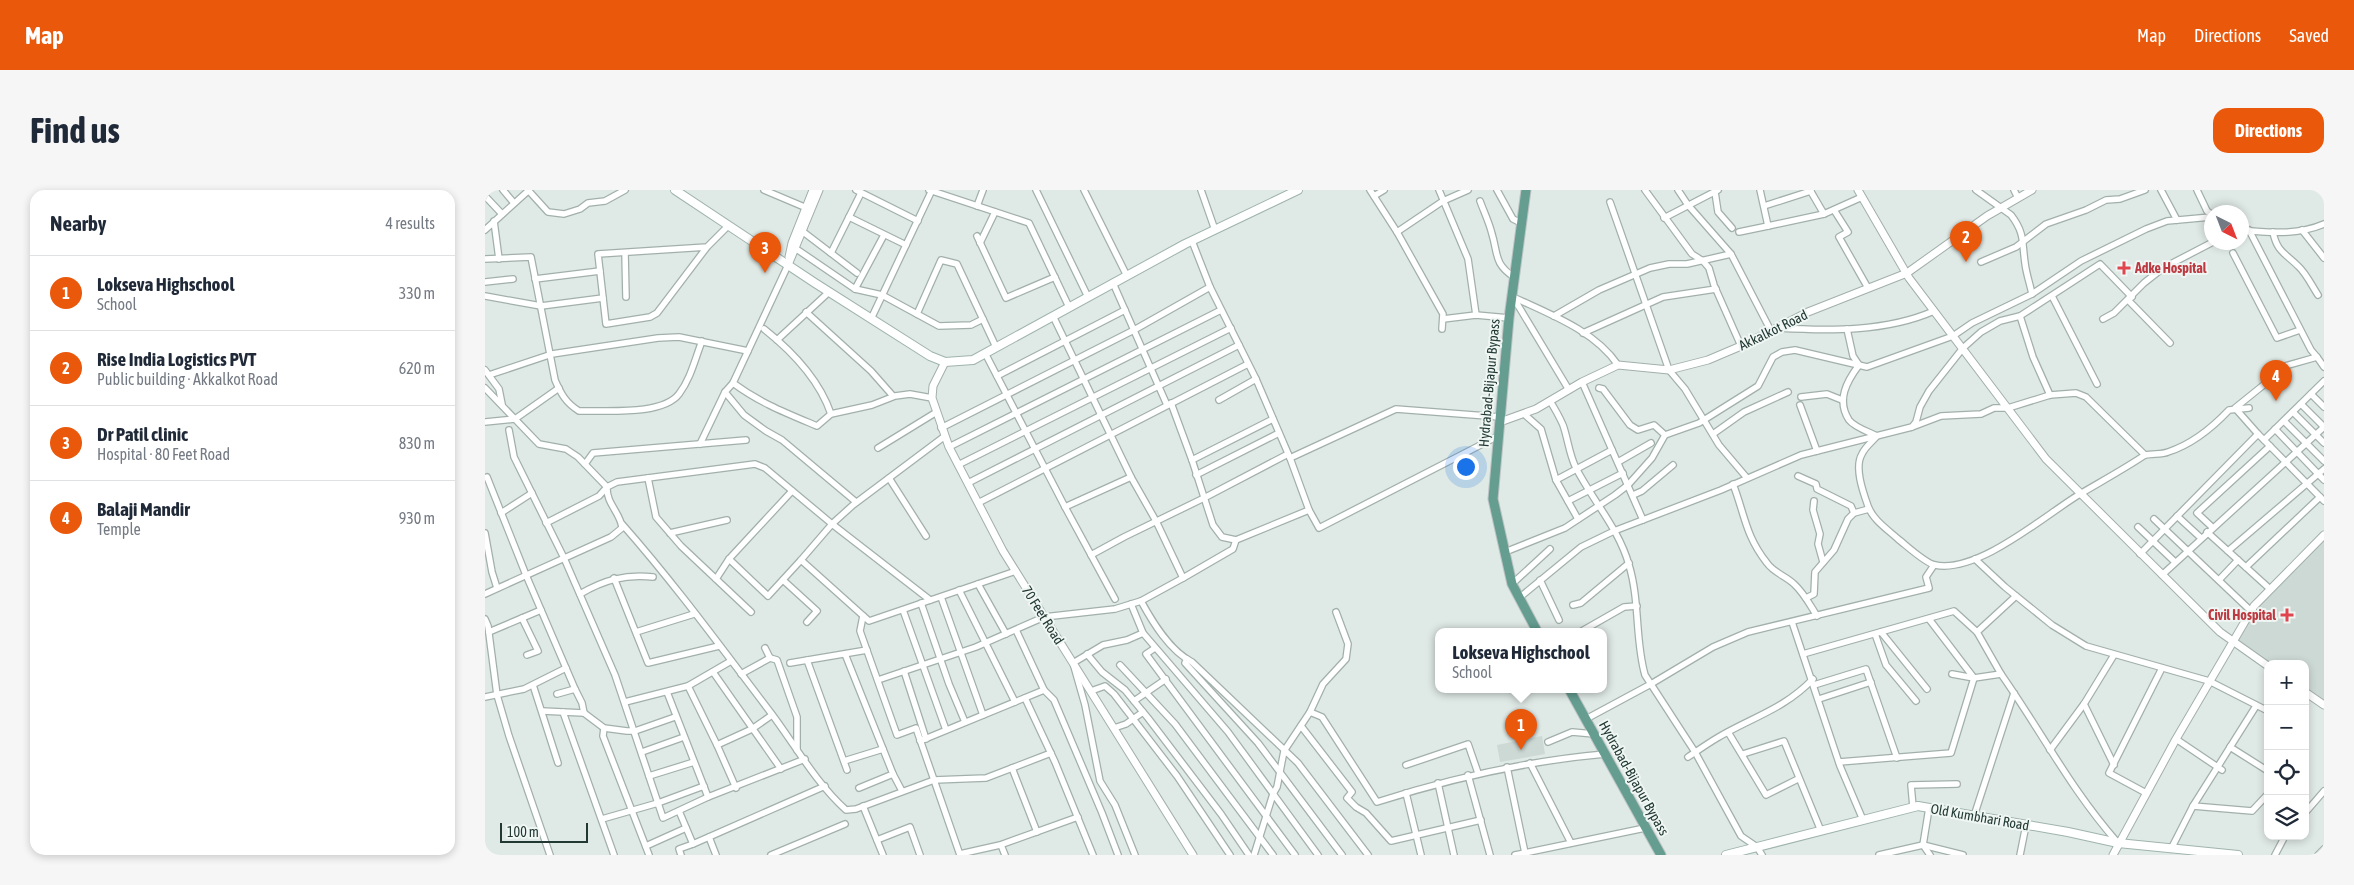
<!DOCTYPE html>
<html lang="en">
<head>
<meta charset="utf-8">
<style>
	:root { --surface:#fff; --page:#f6f6f7; --text:#1f2937; --muted:#747a83; --line:#e0e1e3; --accent:#ea580c }
	body { margin:0; font-family:"Asap Condensed",sans-serif; background:var(--page); color:var(--text) }
	.controls { position:absolute; right:15px; bottom:15px; display:grid; overflow:hidden; border-radius:10px; box-shadow:0 2px 8px #0003 }
	.controls button { width:45px; height:45px; display:grid; place-items:center; padding:0; border:0; border-bottom:1px solid var(--line); background:var(--surface); color:var(--text); font:25px sans-serif }
	.compass { position:absolute; left:1719px; top:15px; width:45px; height:45px; border-radius:50%; background:var(--surface); box-shadow:0 2px 8px #0003; rotate:138deg }
	.scale { position:absolute; left:15px; bottom:12px; width:88px; box-sizing:border-box; padding-left:5px; border:2px solid #213833; border-top:0; font-size:14px; line-height:18px; white-space:nowrap; color:#213833; -webkit-text-stroke:4px #eff6f3; paint-order:stroke }
	.you { position:absolute; left:980px; top:276px; width:18px; height:18px; margin:-12px; border:4px solid #fff; border-radius:50%; background:#1a73e8; box-shadow:0 0 0 8px #1a73e833 }
	.badge { display:grid; place-items:center; width:32px; height:32px; border-radius:50%; background:var(--accent); color:#fff; font-size:16px; font-weight:700 }
	.pin { position:absolute; translate:-50% -41px; filter:drop-shadow(0 1px 2px #0008) }
	.pin::after { content:''; position:absolute; top:26px; width:18px; height:15px; background:inherit; clip-path:polygon(0 0,100% 0,50% 100%) }
	.popup { position:absolute; left:950px; top:438px; width:172px; height:65px; box-sizing:border-box; display:grid; place-content:center; border-radius:10px; background:var(--surface); filter:drop-shadow(0 1px 4px #0005); font-size:16px; white-space:nowrap; color:var(--muted) }
	.popup b { font-size:19px; color:var(--text) }
	.popup::after { content:''; position:absolute; left:50%; top:100%; margin-left:-10px; border:10px solid transparent; border-top-color:var(--surface) }
	.list { margin:0; padding:0; list-style:none }
	h2 { display:flex; justify-content:space-between; align-items:center; height:65px; margin:0; padding:0 20px; font-size:21px }
	h2 small { font-size:16px; font-weight:400; color:var(--muted) }
	.list li { display:grid; grid-template-columns:32px 1fr auto; gap:15px; align-items:center; box-sizing:border-box; height:75px; padding:0 20px; border-top:1px solid var(--line) }
	.list b { display:block; font-size:19px; white-space:nowrap }
	.list p { margin:0; font-size:16px; white-space:nowrap; color:var(--muted) }
	.list em { font-size:16px; font-style:normal; color:var(--muted) }
	.icon { flex:none; width:28px; height:28px; fill:none; stroke:currentColor; stroke-width:2; stroke-linecap:round; stroke-linejoin:round }
	.map { position:relative; flex:none; width:1839px; height:665px; overflow:hidden; border-radius:15px }
	header { display:flex; align-items:center; gap:30px; box-sizing:border-box; height:70px; padding:0 25px; background:var(--accent); color:#fff }
	header strong { font-size:24px }
	nav { display:flex; gap:28px; margin-inline-start:auto; font-size:18px }
	.intro { display:flex; align-items:center; justify-content:space-between; box-sizing:border-box; height:120px; padding:0 30px }
	h1 { margin:0; font-size:35px }
	.button { padding:12px 22px; border-radius:15px; background:var(--accent); color:#fff; font-size:18px; font-weight:700 }
	main { display:flex; gap:30px; padding:0 30px }
	aside { flex:1; background:var(--surface); border-radius:15px; box-shadow:0 2px 8px #0003 }
	.map>svg:first-child { display:block }
	.built { fill:#cdd9d4 }
	.lines { fill:none; stroke-linecap:round; stroke-linejoin:round }
	.minor-casing { stroke:#a2b0ac; stroke-width:8 }
	.tertiary-casing { stroke:#a2b0ac; stroke-width:9 }
	.secondary-casing { stroke:#9fb4ad; stroke-width:10 }
	.primary-casing { stroke:#bcc3c2; stroke-width:11 }
	.minor { stroke:#fff; stroke-width:5.5 }
	.tertiary { stroke:#fff; stroke-width:7 }
	.secondary { stroke:#fff; stroke-width:8 }
	.primary { stroke:#659d91; stroke-width:9 }
	.health-dot { fill:#e0444e; stroke:#eff6f3; stroke-width:2 }
	.labels { text-anchor:middle; stroke-width:4; stroke-linejoin:round; paint-order:stroke }
	.health-label { font-size:14px; font-weight:bold; fill:#be3a42; stroke:#eff6f3; text-anchor:start }
	.street-label { font-size:14px; fill:#213833; stroke:#eff6f3 }
</style>
</head>
<body>
<header>
<strong>Map</strong>
<nav><a>Map</a><a>Directions</a><a>Saved</a></nav>
</header>
<div class="intro"><h1>Find us</h1><a class="button">Directions</a></div>
<main>
<aside>
<h2>Nearby<small>4 results</small></h2>
<ul class="list">
<li><span class="badge">1</span><div><b>Lokseva Highschool</b><p>School</p></div><em>330 m</em></li>
<li><span class="badge">2</span><div><b>Rise India Logistics PVT</b><p>Public building · Akkalkot Road</p></div><em>620 m</em></li>
<li><span class="badge">3</span><div><b>Dr Patil clinic</b><p>Hospital · 80 Feet Road</p></div><em>830 m</em></li>
<li><span class="badge">4</span><div><b>Balaji Mandir</b><p>Temple</p></div><em>930 m</em></li>
</ul>
</aside>
<div class="map">
<svg width="1839" height="665" viewBox="0 0 1839 665">
	<rect width="100%" height="100%" fill="#dfe9e5"/>
	<g class="built">
		<path d="M1839,346V515L1820,502V474H1783L1748,452L1772,414Z"/>
		<path d="M1057,546L1060,564L1015,572L1012,555Z"/>
	</g>
	<g class="lines">
		<defs>
			<g id="minor">
				<path d="M18,0L29,13"/>
				<path d="M43,0L63,22L79,24L95,19L103,13L120,11L140,0"/>
				<path d="M279,0L324,19"/>
				<path d="M371,0L433,31"/>
				<path d="M444,0L544,33L584,117"/>
				<path d="M551,0L603,107"/>
				<path d="M599,0L642,86"/>
				<path d="M716,0L730,40"/>
				<path d="M885,0L912,42L958,124L957,139"/>
				<path d="M954,0L983,69L991,125"/>
				<path d="M1012,0L1028,29L1036,33"/>
				<path d="M1160,0L1207,64L1218,71L1224,78L1229,95L1256,156"/>
				<path d="M1193,0L1203,15L1246,64L1286,141"/>
				<path d="M1275,0L1283,36L1339,24"/>
				<path d="M1325,0L1339,24L1377,7"/>
				<path d="M1491,0L1526,25C1540,43 1537,53 1540,73C1541,83 1545,94 1547,104"/>
				<path d="M1529,0L1533,8"/>
				<path d="M1676,0L1692,30"/>
				<path d="M1712,0L1722,21L1726,24"/>
				<path d="M1230,2L1233,22L1247,38"/>
				<path d="M0,6L17,24"/>
				<path d="M889,6L899,0"/>
				<path d="M995,11C999,22 1004,32 1007,44C1013,64 1009,74 1029,87"/>
				<path d="M1125,12L1184,180L1200,199L1234,255L1262,288"/>
				<path d="M492,16L498,0"/>
				<path d="M1279,16L1326,1"/>
				<path d="M1349,20L1363,42L1354,47L1383,98"/>
				<path d="M364,27L421,55"/>
				<path d="M1179,28L1233,0"/>
				<path d="M9,31L14,69"/>
				<path d="M0,40L43,1"/>
				<path d="M1756,40C1784,43 1814,45 1839,34"/>
				<path d="M1764,40L1826,160L1832,167"/>
				<path d="M1817,40L1839,68"/>
				<path d="M317,41L372,83"/>
				<path d="M912,42L958,11L983,0"/>
				<path d="M1254,42L1283,36"/>
				<path d="M1788,42C1792,62 1800,63 1813,76C1821,83 1827,96 1833,105"/>
				<path d="M492,46L521,108L570,87"/>
				<path d="M707,51L725,97L771,189L805,268L824,320L834,338L1013,246"/>
				<path d="M495,53L510,22"/>
				<path d="M222,57L113,64L121,134L165,127L172,123L222,57L243,36"/>
				<path d="M310,58L370,99L397,105L454,136L486,135L498,129"/>
				<path d="M140,63L141,107"/>
				<path d="M346,63L376,3"/>
				<path d="M1748,63L1792,148L1815,140"/>
				<path d="M0,69L46,67L70,190C76,204 81,213 94,221C121,220 177,226 194,204C206,188 210,169 217,151"/>
				<path d="M1496,72L1531,57L1561,34L1601,20L1621,10L1635,9L1660,0"/>
				<path d="M303,75L248,193C275,213 301,223 332,236L346,224L387,215L410,206L425,204L447,208"/>
				<path d="M50,89L115,81"/>
				<path d="M0,92L28,89"/>
				<path d="M628,93L682,215"/>
				<path d="M370,99L399,45"/>
				<path d="M0,106L56,116L118,108"/>
				<path d="M1026,106C1064,124 1109,140 1133,175"/>
				<path d="M1567,106L1612,194"/>
				<path d="M1028,107L1084,200"/>
				<path d="M1644,111L1685,153"/>
				<path d="M321,122L386,181L408,206"/>
				<path d="M432,124L456,70L472,74L511,157"/>
				<path d="M568,126L646,287L580,317"/>
				<path d="M1069,126L1114,100L1165,78L1184,74H1202L1246,64"/>
				<path d="M1535,126L1548,167L1565,205"/>
				<path d="M386,129L447,0"/>
				<path d="M958,129L991,125L1024,128"/>
				<path d="M1618,129L1629,123L1659,93L1678,78L1728,52"/>
				<path d="M1292,138C1344,141 1401,142 1449,121"/>
				<path d="M279,139C308,162 334,189 346,224"/>
				<path d="M1362,139L1368,166L1374,175C1362,191 1351,210 1364,230C1369,237 1384,242 1392,246C1387,252 1380,257 1377,264C1369,277 1378,302 1383,316C1388,330 1402,339 1413,349C1422,356 1440,373 1450,375C1493,384 1560,325 1595,304C1617,291 1639,279 1660,265"/>
				<path d="M1098,143L1178,107L1231,99"/>
				<path d="M292,150L344,102"/>
				<path d="M500,163L580,317L630,409"/>
				<path d="M0,180L14,199L17,214"/>
				<path d="M4,185L67,164L173,148L194,147L263,161"/>
				<path d="M512,186L640,120"/>
				<path d="M1839,191L1779,250L1839,311"/>
				<path d="M1097,192L1158,330"/>
				<path d="M248,193L240,202L259,225L281,241L297,250L371,312"/>
				<path d="M0,198L54,254L81,259L93,267L122,297L114,306L61,333"/>
				<path d="M1114,198L1118,199L1145,235L1153,240L1169,235L1180,245"/>
				<path d="M1826,204L1839,217"/>
				<path d="M1316,207L1342,204L1357,210"/>
				<path d="M734,210L771,189"/>
				<path d="M1065,211C1070,219 1074,226 1078,235C1083,249 1084,264 1091,278C1108,311 1134,339 1144,375C1155,411 1150,451 1160,485L1210,562L1256,646L1272,657L1277,665"/>
				<path d="M686,213L707,270"/>
				<path d="M1816,214L1839,237"/>
				<path d="M1315,215L1332,261"/>
				<path d="M1808,222L1839,253"/>
				<path d="M1039,224L1056,239L1071,290L1093,329"/>
				<path d="M1799,231L1839,271"/>
				<path d="M0,232L30,229L74,198"/>
				<path d="M1427,237L1456,226L1496,224L1509,218H1523L1565,205L1591,203L1601,207L1660,265C1668,263 1676,265 1683,262C1708,254 1727,238 1744,220L1764,218"/>
				<path d="M456,238L649,140L725,97"/>
				<path d="M1790,239L1839,290"/>
				<path d="M24,240L29,267L79,368L130,485L178,628L223,607L320,569"/>
				<path d="M1228,244L1259,222L1303,202"/>
				<path d="M1773,244L1750,218L1791,185L1793,178L1832,167L1839,177"/>
				<path d="M460,246L368,315L347,334L316,370L384,431L531,381"/>
				<path d="M215,254L240,202"/>
				<path d="M464,257L736,120"/>
				<path d="M393,258L450,223"/>
				<path d="M805,268L911,219L1015,227"/>
				<path d="M1133,272L1166,253"/>
				<path d="M100,274L108,263L261,250"/>
				<path d="M473,275L746,138"/>
				<path d="M711,285L794,243"/>
				<path d="M1313,286L1331,294L1332,299L1366,316L1369,323"/>
				<path d="M2,287L41,385L90,499L72,504"/>
				<path d="M646,287L671,331L698,388L748,359L751,350L824,320"/>
				<path d="M163,288L171,327L196,356L266,422"/>
				<path d="M404,288L441,346"/>
				<path d="M1071,290L1127,260"/>
				<path d="M483,293L754,155"/>
				<path d="M1248,294C1260,325 1260,345 1282,373C1289,383 1301,386 1309,394C1319,403 1325,415 1332,426"/>
				<path d="M307,301L244,369L283,406L316,370"/>
				<path d="M1148,305L1157,301L1188,275"/>
				<path d="M1083,311L1138,283"/>
				<path d="M1329,311L1328,320L1335,344L1333,354L1338,372"/>
				<path d="M493,313L763,174"/>
				<path d="M16,323L47,303"/>
				<path d="M1692,326L1716,348"/>
				<path d="M1669,329L1766,421"/>
				<path d="M137,334C190,394 238,460 286,523C310,555 331,593 361,620L371,619L449,590L501,588L566,563"/>
				<path d="M1653,337L1690,372"/>
				<path d="M1727,337L1712,323L1785,256"/>
				<path d="M1722,342L1785,399"/>
				<path d="M0,343L7,382L12,398"/>
				<path d="M185,343L242,330"/>
				<path d="M751,350L737,347L728,335L707,270L788,229"/>
				<path d="M1743,361L1839,279"/>
				<path d="M1020,362L1080,338L1130,305L1143,295L1167,268L1180,245L1214,233L1273,196L1288,167L1297,162L1310,160L1382,177L1468,146L1487,133L1547,104L1596,71L1661,39L1682,31L1726,27"/>
				<path d="M1655,364L1773,244L1779,250"/>
				<path d="M606,365L639,347L719,308L803,264"/>
				<path d="M1490,369L1520,397L1567,435L1601,456L1724,491L1783,521"/>
				<path d="M1761,377L1835,307"/>
				<path d="M1677,385L1839,237"/>
				<path d="M129,388L163,473L234,456"/>
				<path d="M231,389L244,369"/>
				<path d="M298,390L332,421L322,432"/>
				<path d="M1055,390L1074,430"/>
				<path d="M1734,390L1753,370"/>
				<path d="M493,394L521,444"/>
				<path d="M1027,394L1065,359"/>
				<path d="M474,400L530,512"/>
				<path d="M0,404L126,347L137,338C136,323 121,314 122,297L132,292L270,274L280,278L347,334L445,410"/>
				<path d="M95,404C119,390 140,384 168,387"/>
				<path d="M456,407L498,525"/>
				<path d="M1034,408L1096,357L1129,341L1236,300L1316,265L1427,237L1431,232L1435,217L1444,201L1478,158L1496,142L1515,131L1535,126L1615,74L1647,107"/>
				<path d="M1321,408L1329,404L1330,382L1349,360L1363,329L1369,323L1384,319"/>
				<path d="M656,411C668,433 685,461 707,472L813,573L883,665"/>
				<path d="M436,413L464,494L480,532"/>
				<path d="M646,414L658,443L743,542L833,665"/>
				<path d="M1088,415L1096,413L1144,373"/>
				<path d="M418,420L461,540"/>
				<path d="M378,426L375,441L412,545L431,538L475,665"/>
				<path d="M37,428L53,461L42,465"/>
				<path d="M0,429L3,436L12,505L24,546L65,665"/>
				<path d="M1307,432L1355,576L1378,630"/>
				<path d="M1097,441L1139,417L1152,416"/>
				<path d="M4,442L56,420"/>
				<path d="M151,442L209,424"/>
				<path d="M1396,442L1442,499"/>
				<path d="M1492,442L1531,406"/>
				<path d="M1390,444L1401,475L1431,511"/>
				<path d="M670,458L661,464L810,665"/>
				<path d="M360,464L408,584L374,598"/>
				<path d="M602,464L617,482L640,500L663,528L736,624L764,665"/>
				<path d="M1318,464L1469,421L1492,442L1516,484"/>
				<path d="M285,468L292,470L312,527V560"/>
				<path d="M702,469L700,473L773,553L857,665"/>
				<path d="M322,470L362,580"/>
				<path d="M305,473L382,460"/>
				<path d="M635,475L690,534L788,665"/>
				<path d="M419,481L441,549"/>
				<path d="M228,482L296,579"/>
				<path d="M256,484L285,468L280,458"/>
				<path d="M1467,484L1489,488L1516,484C1556,541 1586,600 1633,653"/>
				<path d="M393,490L491,457L559,427L630,419L656,411L698,388"/>
				<path d="M48,495L73,573"/>
				<path d="M1329,495L1381,479L1412,568"/>
				<path d="M203,496L232,555L267,539L287,525"/>
				<path d="M90,499L97,513L99,523"/>
				<path d="M559,500L569,510L617,623L633,665"/>
				<path d="M606,501L620,496L629,504L692,586L745,665"/>
				<path d="M182,502L223,607"/>
				<path d="M0,507L39,499L81,478"/>
				<path d="M540,508L570,572L608,665"/>
				<path d="M1334,509L1386,492"/>
				<path d="M649,511L681,489"/>
				<path d="M140,512L203,496L246,471"/>
				<path d="M1599,514L1629,575"/>
				<path d="M1771,516L1708,616L1767,621L1783,604"/>
				<path d="M57,521L99,523L119,538L142,541H150L190,527"/>
				<path d="M78,522L129,665"/>
				<path d="M825,522L837,527L892,612C967,588 1041,571 1120,564"/>
				<path d="M1101,529L1166,494L1228,457L1263,442L1444,398L1441,387L1449,375"/>
				<path d="M816,536L867,602L862,608L871,617L881,623L906,651L996,630"/>
				<path d="M119,538L118,546L164,665"/>
				<path d="M629,538L641,534L658,522"/>
				<path d="M1243,542L1281,605L1313,589"/>
				<path d="M1691,549L1737,580"/>
				<path d="M435,551L559,500L531,440"/>
				<path d="M1063,552L1087,542L1109,544"/>
				<path d="M232,555L251,598"/>
				<path d="M1745,557L1783,581"/>
				<path d="M1565,560L1599,514L1629,465"/>
				<path d="M157,562L199,547"/>
				<path d="M1258,564L1299,551L1336,641"/>
				<path d="M1203,567C1212,561 1222,554 1232,548C1267,527 1298,520 1328,489"/>
				<path d="M359,571L398,559"/>
				<path d="M1354,572L1466,563L1489,488L1444,429"/>
				<path d="M1045,573L1086,653"/>
				<path d="M921,575L983,554L993,583"/>
				<path d="M1022,577L1040,663"/>
				<path d="M527,578L552,642"/>
				<path d="M408,584L417,601"/>
				<path d="M983,585L1005,665"/>
				<path d="M164,586L209,572"/>
				<path d="M953,593L969,665"/>
				<path d="M921,603L936,665"/>
				<path d="M1661,603L1624,583L1677,478"/>
				<path d="M378,616L398,665"/>
				<path d="M1428,617L1426,595L1472,594"/>
				<path d="M1444,618L1438,655L1445,665"/>
				<path d="M194,621L208,654L340,596"/>
				<path d="M1820,623L1839,601"/>
				<path d="M1489,626L1529,503"/>
				<path d="M117,629L173,613L219,596"/>
				<path d="M224,647L231,665"/>
				<path d="M392,650L425,637L435,665"/>
				<path d="M516,655L520,665"/>
				<path d="M161,656L201,638"/>
				<path d="M1686,659L1708,616"/>
				<path d="M475,664L515,655L593,627"/>
				<path d="M196,665L194,659L208,654"/>
				<path d="M286,665L360,634"/>
				<path d="M650,665L630,615L615,591L600,515L588,473L618,455L642,450L658,443"/>
				<path d="M769,665L788,604L792,597L799,561L825,522L838,494L861,469L863,454L851,422"/>
				<path d="M1030,665L1160,638"/>
				<path d="M1394,665L1438,655L1478,665"/>
				<path d="M1535,665L1541,635"/>
				<path d="M1790,665L1800,646"/>
				<path d="M1833,665L1839,659"/>
			</g>
			<g id="tertiary">
				<path d="M1373,0L1424,88L1561,269L1735,442L1783,476"/>
				<path d="M304,67L307,53L328,0"/>
				<path d="M303,75L334,0"/>
				<path d="M460,172L448,196L447,208L464,257L518,361L708,665"/>
				<path d="M1015,232L1051,219L1097,192L1133,175L1184,180L1223,170L1256,156L1323,122L1422,83L1502,26L1547,0"/>
				<path d="M1820,502L1839,515"/>
				<path d="M1628,665L1691,549L1769,416L1839,345"/>
			</g>
			<g id="secondary">
				<path d="M190,0L330,93L445,166L460,172L488,170L700,54L813,0"/>
				<path d="M1241,665L1433,616L1583,642L1633,653L1753,665"/>
			</g>
			<g id="primary">
				<path d="M1041,0L1024,128L1008,309L1027,394L1052,441"/>
				<path d="M1084,499L1176,665"/>
			</g>
		</defs>
		<use href="#minor" class="minor-casing"/>
		<use href="#tertiary" class="tertiary-casing"/>
		<use href="#secondary" class="secondary-casing"/>
		<use href="#primary" class="primary-casing"/>
		<use href="#minor" class="minor"/>
		<use href="#tertiary" class="tertiary"/>
		<use href="#secondary" class="secondary"/>
		<use href="#primary" class="primary"/>
	</g>
	<g class="health-dot">
		<path d="M1636.5 70.5h5v5h5v5h-5v5h-5v-5h-5v-5h5z"/>
		<path d="M1799.5 417.5h5v5h5v5h-5v5h-5v-5h-5v-5h5z"/>
	</g>
	<g class="labels">
		<g class="health-label">
			<text x="1650" y="83">Adke Hospital</text>
			<text x="1791" y="430" text-anchor="end">Civil Hospital</text>
		</g>
		<g class="street-label">
			<text transform="translate(1288 140) rotate(-26)" y="5">Akkalkot Road</text>
			<text transform="translate(1004 193) rotate(-85)" y="5">Hydrabad-Bijapur Bypass</text>
			<text transform="translate(558 425) rotate(58)" y="5">70 Feet Road</text>
			<text transform="translate(1149 588) rotate(61)" y="5">Hydrabad-Bijapur Bypass</text>
			<text transform="translate(1495 627) rotate(10)" y="5">Old Kumbhari Road</text>
		</g>
	</g>
</svg>
<div class="controls">
<button>+</button>
<button>−</button>
<button><svg class="icon" aria-label="locate" viewBox="0 0 24 24"><circle cx="12" cy="12" r="6"/><path d="M12 2v4M12 18v4M2 12h4M18 12h4"/></svg></button>
<button><svg class="icon" aria-label="layers" viewBox="0 0 24 24"><path d="M12 4l9 5-9 5-9-5zM3 14l9 5 9-5"/></svg></button>
</div>
<svg class="compass" viewBox="-18 -18 36 36"><path d="M0-13l5 13h-10z" fill="#e53935"/><path d="M0 13l5-13h-10z" fill="#747a83"/></svg>
<div class="scale">100 m</div>
<div class="you"></div>
<div class="pin badge" style="left:1036px;top:560px">1</div>
<div class="popup"><b>Lokseva Highschool</b>School</div>
<div class="pin badge" style="left:1481px;top:72px">2</div>
<div class="pin badge" style="left:280px;top:83px">3</div>
<div class="pin badge" style="left:1791px;top:211px">4</div>
</div>
</main>
</body>
</html>
